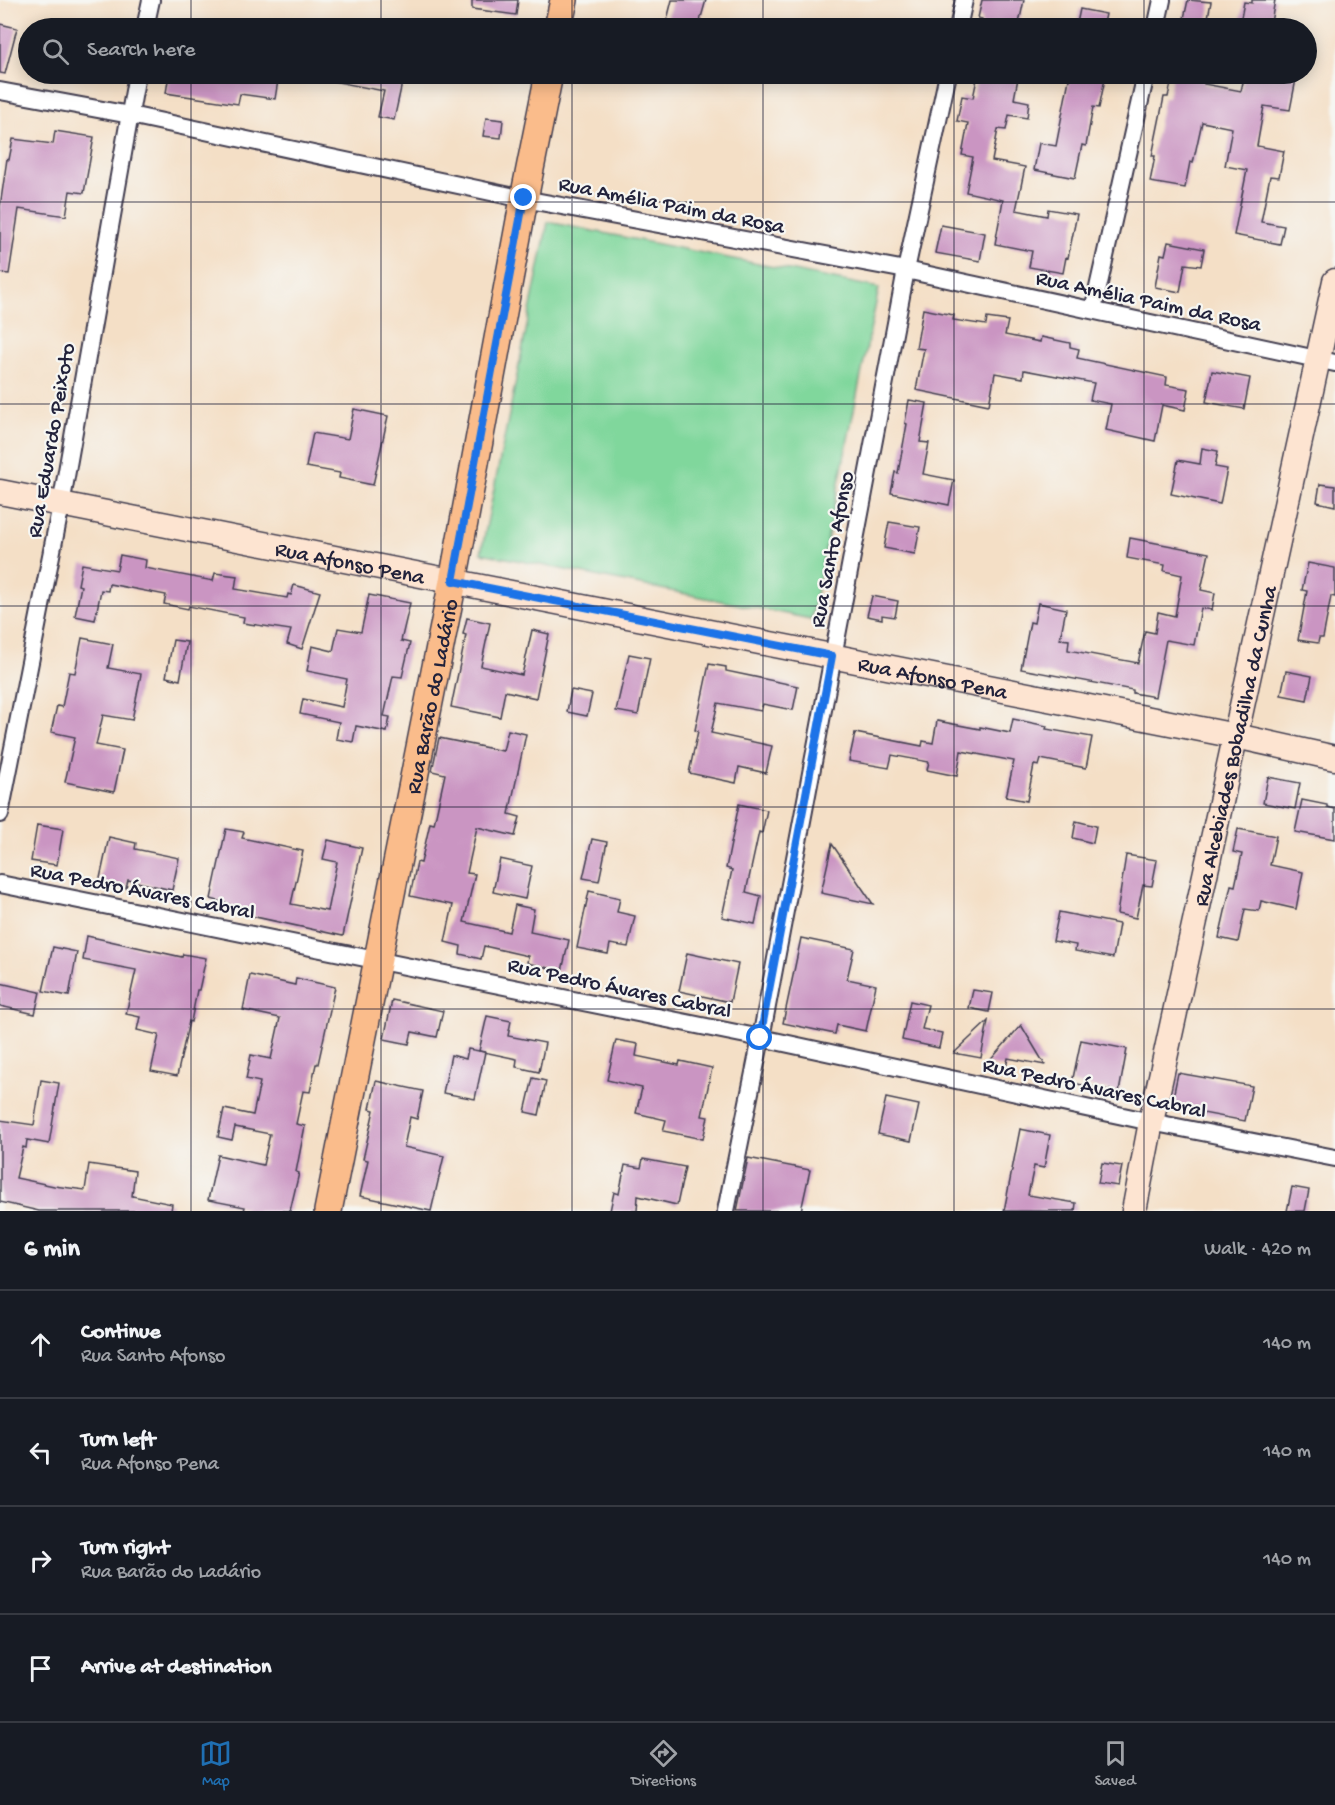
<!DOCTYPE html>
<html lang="en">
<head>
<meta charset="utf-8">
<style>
	:root { --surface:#171b24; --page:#20242c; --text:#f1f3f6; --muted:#9ea1a6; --line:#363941; --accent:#1f6fb2 }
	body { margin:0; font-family:"Gochi Hand",sans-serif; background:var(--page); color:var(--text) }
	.stop { position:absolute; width:18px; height:18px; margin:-14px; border:4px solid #1a73e8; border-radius:50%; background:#fff }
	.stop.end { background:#1a73e8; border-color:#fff; box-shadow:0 2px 6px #0008 }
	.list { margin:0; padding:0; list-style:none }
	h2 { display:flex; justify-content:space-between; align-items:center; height:78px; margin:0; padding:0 24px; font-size:26px }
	h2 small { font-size:20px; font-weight:400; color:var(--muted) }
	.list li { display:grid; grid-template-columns:39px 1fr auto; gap:18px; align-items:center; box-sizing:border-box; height:108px; padding:0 24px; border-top:2px solid var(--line) }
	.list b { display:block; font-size:22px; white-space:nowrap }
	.list p { margin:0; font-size:20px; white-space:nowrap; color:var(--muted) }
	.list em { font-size:20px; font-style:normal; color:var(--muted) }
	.icon { flex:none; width:33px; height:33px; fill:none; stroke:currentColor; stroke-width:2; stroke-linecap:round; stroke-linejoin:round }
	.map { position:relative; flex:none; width:1335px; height:1211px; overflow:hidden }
	.search { position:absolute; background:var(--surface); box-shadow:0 3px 15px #0003; left:18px; right:18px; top:18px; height:66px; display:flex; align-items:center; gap:15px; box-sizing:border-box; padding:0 21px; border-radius:33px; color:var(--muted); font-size:22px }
	.sheet { height:510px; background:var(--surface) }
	nav { display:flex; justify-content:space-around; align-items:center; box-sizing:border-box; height:84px; border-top:2px solid var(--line); background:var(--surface); font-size:16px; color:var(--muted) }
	nav a { display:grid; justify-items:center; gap:3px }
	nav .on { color:var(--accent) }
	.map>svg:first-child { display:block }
	.green { fill:#80d79c; stroke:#517c6c; stroke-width:1.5 }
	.building { fill:#ca95c2 }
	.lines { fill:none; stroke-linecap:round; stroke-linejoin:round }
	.street-casing { stroke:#423e50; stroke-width:20 }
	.secondary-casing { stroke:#423e50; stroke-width:27 }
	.primary-casing { stroke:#423e50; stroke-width:30 }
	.street { stroke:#fff; stroke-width:16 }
	.secondary { stroke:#fde4d1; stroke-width:24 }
	.primary { stroke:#fabc8b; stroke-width:27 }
	.route { stroke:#1a73e8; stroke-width:8 }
	.grid { fill:none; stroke:#22223b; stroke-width:1.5; stroke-opacity:0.55 }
	.labels { text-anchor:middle; stroke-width:4.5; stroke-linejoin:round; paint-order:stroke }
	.street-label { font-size:22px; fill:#22223b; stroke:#f6f6f2 }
</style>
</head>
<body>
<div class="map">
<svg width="1335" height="1211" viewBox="0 0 1335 1211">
	<rect width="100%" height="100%" fill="#f6f6f2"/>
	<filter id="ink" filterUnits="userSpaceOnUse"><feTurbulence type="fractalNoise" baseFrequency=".0167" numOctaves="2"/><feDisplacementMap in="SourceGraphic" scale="12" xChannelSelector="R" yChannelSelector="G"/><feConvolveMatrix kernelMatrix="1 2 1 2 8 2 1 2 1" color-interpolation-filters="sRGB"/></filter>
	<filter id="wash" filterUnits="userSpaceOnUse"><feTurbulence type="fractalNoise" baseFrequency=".008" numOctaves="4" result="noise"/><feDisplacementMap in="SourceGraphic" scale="24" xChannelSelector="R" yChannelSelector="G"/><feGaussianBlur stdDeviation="1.35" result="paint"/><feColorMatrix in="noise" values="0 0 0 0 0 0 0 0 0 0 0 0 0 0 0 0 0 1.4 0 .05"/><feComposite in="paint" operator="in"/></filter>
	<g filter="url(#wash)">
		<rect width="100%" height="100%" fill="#f4dfc6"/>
		<path class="green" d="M548,222L879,288L811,619L481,553Z"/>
		<g id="blocks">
			<g class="building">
				<path d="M472,0H518L516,15L472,9Z"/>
				<path d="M672,0H706L698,28H684L666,24Z"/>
				<path d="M982,0H1024L1018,28H981L982,19L978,18Z"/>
				<path d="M1188,0L1211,2L1206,28L1183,23Z"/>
				<path d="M1252,0H1275L1270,28L1240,23L1244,2L1252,3Z"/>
				<path d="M1080,9L1106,14L1103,28H1076Z"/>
				<path d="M0,24L17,28L5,74L0,73Z"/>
				<path d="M169,74H279L275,99L240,94L238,104L166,93Z"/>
				<path d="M332,74H404L394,120L378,117L384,91L332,81Z"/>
				<path d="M978,74H995L1018,78L1014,99L1029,102L1027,118L1009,115L1006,130L998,129L992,161L1025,167L1016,210L1047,216L1048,209L1077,214L1068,258L1066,257L1063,273L1029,267L1032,251L995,244L1003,200L966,192L973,157L962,155L968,123L957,121L962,96L973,98Z"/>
				<path d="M1070,74H1106L1099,108L1093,107L1086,146L1082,145L1075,178L1034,170L1039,143L1056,146Z"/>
				<path d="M1173,74H1206L1204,84L1241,91L1245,74H1297L1290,110L1264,106L1257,146L1284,151L1279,177L1270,176L1261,222L1284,226L1280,244L1234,235L1247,170L1225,166L1232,128L1202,122L1193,163L1190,162L1185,188L1150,182L1155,156H1152L1164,97H1168Z"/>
				<path d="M486,118L503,120L501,138L483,136Z"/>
				<path d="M55,131L94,137L84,193L70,191L66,216L19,209L9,274L0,273V207L7,159L9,160L13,139L53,144Z"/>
				<path d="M941,225L985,233L980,261L935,253Z"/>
				<path d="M1168,242L1204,249L1201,266L1185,264L1180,292L1155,287L1161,254L1165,255Z"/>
				<path d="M923,309L954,315L953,320L986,325L987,318L1008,321L1005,335L1040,342L1041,337L1070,343V347L1079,349L1077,358L1167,377L1166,385L1189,389L1185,410L1162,405L1155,441L1106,430L1111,404L1090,400L1094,383L1024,370L1023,378L995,373L989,405L916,390L924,349L916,348Z"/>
				<path d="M1212,371L1250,378L1244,409L1206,402Z"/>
				<path d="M909,400L927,403L920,442L929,443L923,474L954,480L949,505L891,493L895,472L898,473L907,424L905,423Z"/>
				<path d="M354,409L388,416L373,485L339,478L340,473L306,467L313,433L348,439Z"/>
				<path d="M1202,448L1218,451L1215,467L1227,469L1220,504L1171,494L1178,460L1200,464Z"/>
				<path d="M1320,484L1335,486V506L1317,502Z"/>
				<path d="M889,522L920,527L915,554L884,548Z"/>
				<path d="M1130,538L1209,553L1201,590L1215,593L1212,610L1201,608L1194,645L1166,640L1155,697L1133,693V690L1021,669L1030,622L1034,623L1038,603L1066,609L1060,639L1069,640L1068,650L1138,663L1145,631L1155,633L1158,612L1175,616L1182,575L1164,571L1165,565L1127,558Z"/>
				<path d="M120,555L146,560L145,568L213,581L215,573L237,576L235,589L287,598L288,594L291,595L294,585L320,592L302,649L287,644L291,630L243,623L244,617L189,606L188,609L164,604L166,595L109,584L108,591L101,590L95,620L75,616L81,586L78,585L82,564L117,570Z"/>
				<path d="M1308,563L1335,568V597L1331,596L1323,638H1319L1318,643L1298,640L1307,591L1302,590Z"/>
				<path d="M369,595L410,603L401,641L410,643L402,677L393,676L384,716L390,717L387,732L356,726L353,742L336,739L339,722L300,714L303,699L342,707L347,679L307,671L312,646L333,651L338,628L361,632Z"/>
				<path d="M872,596L898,601L895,617L882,615V619L867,616Z"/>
				<path d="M467,618L490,623L481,666L522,675L532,630L549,634L536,698L505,691L500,717L451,707L466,635L463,634Z"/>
				<path d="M82,638L113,644L108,668L141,674L132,720L103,715L96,745L123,750L114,792L65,782L75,737L51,732L57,706L62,707L69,672L75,673Z"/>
				<path d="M173,640L187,642L180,680L166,677Z"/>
				<path d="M629,654L650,658L638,715L616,711Z"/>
				<path d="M709,664L726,667V671L798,686L793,710L763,704L761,711L718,703L711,733L772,746L766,773L739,767L736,783L689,773L698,731L695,730Z"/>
				<path d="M1286,671L1312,676L1307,700L1281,695Z"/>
				<path d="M571,690L592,694L587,716L567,712Z"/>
				<path d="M1013,719L1047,726L1046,729L1092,737L1086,768L1041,759L1039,766L1034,765L1027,801L1006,797L1014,761L961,751L957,776L927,770L929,762L892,755L889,768L849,761L855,733L922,746L923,741L933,743L937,721L980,729V727L1010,733Z"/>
				<path d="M508,730L526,734L509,814L520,817L515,836L477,827L467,873L475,874L464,922L509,932L515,905L534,909L530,932L569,940L562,971L527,963L528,956L484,946L481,959L460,954L461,946L445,942L453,905L410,896L417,862L421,863L430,823L434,824L445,774L432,771L439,738L503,751Z"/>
				<path d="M1268,777L1300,783L1295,809L1263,803Z"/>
				<path d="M1302,800L1327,805V807L1335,809V839L1295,832Z"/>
				<path d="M739,804L767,810L762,833L759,832L746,892L761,896L755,924L722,917L732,870L726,868Z"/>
				<path d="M1076,821L1096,826L1093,843L1073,838Z"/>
				<path d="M37,825L63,829L57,865L31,861Z"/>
				<path d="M226,829L244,832L242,838L303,851L291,904L327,911L337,862L323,859L328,840L362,848L343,936L228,911L229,904L211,899Z"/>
				<path d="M1238,829L1276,836L1270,865L1303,872L1296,909L1261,901L1259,911L1245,909L1238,942L1219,938L1231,885L1235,886L1242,854L1233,852Z"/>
				<path d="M109,837L136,843L135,849L179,858L172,890L128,880L126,888L99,883Z"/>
				<path d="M592,839L607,842L599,881L583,878Z"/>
				<path d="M832,844L873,904L821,893Z"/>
				<path d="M1126,855L1157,860L1152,886L1143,885L1136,918L1117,914Z"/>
				<path d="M500,859L532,866L525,899L493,892Z"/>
				<path d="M589,891L620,898L617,912L635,916L628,947L610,944L608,954L577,948Z"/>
				<path d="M1059,912L1119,924L1113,958L1075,951L1076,945L1053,941Z"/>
				<path d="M87,936L182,957L183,954L206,958L199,990H197L191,1022L189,1021L177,1076L151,1071L159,1035L137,1030L140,1017L126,1014L136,970L83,960Z"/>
				<path d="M801,938L854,949L847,979L876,985L866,1031L837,1025L835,1034L783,1023Z"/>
				<path d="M53,947L77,952L69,996L43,991Z"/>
				<path d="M687,953L738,964L730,1002L679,991Z"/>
				<path d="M250,975L295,985L296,978L335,987L318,1064H316L310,1092L303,1091L296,1124L305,1126L296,1172L299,1173L290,1211H244L245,1207L208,1200L218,1155L263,1165L270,1134L235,1127L232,1140L218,1137L224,1109L253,1115L260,1082L246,1079L251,1055L271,1059L280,1018L243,1010Z"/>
				<path d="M0,983L40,992L35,1014L0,1006Z"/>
				<path d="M973,990L993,993L989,1012L969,1008Z"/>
				<path d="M392,1000L443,1011L437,1037L412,1032L409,1044L384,1039Z"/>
				<path d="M910,1001L928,1005L922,1029L942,1033L939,1048L902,1040Z"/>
				<path d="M487,1016L511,1021L508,1036L545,1043L539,1072L516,1067L517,1059L479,1051Z"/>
				<path d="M988,1021L981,1058L954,1053L987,1022Z"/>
				<path d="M1021,1025L1045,1065L1008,1058L1006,1068L987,1064Z"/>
				<path d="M616,1040L638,1044L636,1056L679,1065L680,1061L712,1068L702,1116L708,1117L703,1139L663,1131L666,1120L636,1113L642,1088L607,1080Z"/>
				<path d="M1081,1040L1127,1049L1119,1092L1072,1083Z"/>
				<path d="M468,1049L485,1052L475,1099L443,1093L451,1055L466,1059Z"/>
				<path d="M1178,1073L1252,1086L1245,1121L1171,1107Z"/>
				<path d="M533,1078L546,1081L539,1115L525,1112Z"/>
				<path d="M41,1080L59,1083L49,1144L27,1140L26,1148L23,1147L16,1178L54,1186L85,1190L89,1164L135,1171L132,1196L172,1204L171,1211H39L0,1202V1120L34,1125Z"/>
				<path d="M376,1081L423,1091L417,1119L410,1117L404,1147L444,1156L431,1211L360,1196L368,1160L363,1159L374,1110L370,1109Z"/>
				<path d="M886,1098L919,1105L911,1141L878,1134Z"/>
				<path d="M1020,1129L1050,1135L1044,1168L1034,1166L1028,1195L1076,1203L1075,1211H1004Z"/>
				<path d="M748,1158L810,1170L801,1211H737Z"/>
				<path d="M643,1159L685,1167L677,1205L638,1196L637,1211H610L614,1192L619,1194L625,1165L641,1168Z"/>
				<path d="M1102,1163L1122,1166L1118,1186L1098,1183Z"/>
				<path d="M1292,1187L1309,1190L1305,1211H1287Z"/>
			</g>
		</g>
	</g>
	<g filter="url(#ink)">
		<use href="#blocks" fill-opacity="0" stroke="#423e50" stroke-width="1.5"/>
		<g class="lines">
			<defs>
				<g id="street">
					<path d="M145,28L151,0"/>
					<path d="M958,28L964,0"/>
					<path d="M1156,28L1162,0"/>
					<path d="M0,91L130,115L524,199L906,270L1335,363"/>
					<path d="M1093,310L1146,74"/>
					<path d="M0,814L61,505L137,74"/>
					<path d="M0,884L761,1038L1151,1122L1335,1158"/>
					<path d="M726,1211L761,1038L906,270L948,74"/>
				</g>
				<g id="secondary">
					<path id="s1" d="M0,492L1236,736L1335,758"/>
					<path id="s2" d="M1134,1211L1151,1122L1335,281"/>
				</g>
				<g id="primary">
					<path d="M558,28L564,0"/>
					<path id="s3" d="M328,1211L453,581L524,199L549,74"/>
				</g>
			</defs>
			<use href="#street" class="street-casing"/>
			<use href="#secondary" class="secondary-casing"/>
			<use href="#primary" class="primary-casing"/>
			<use href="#street" class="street"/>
			<use href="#secondary" class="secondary"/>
			<use href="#primary" class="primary"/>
		</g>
	</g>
	<g class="lines" filter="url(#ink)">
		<path class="route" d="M524,198L453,581L832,656L760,1038"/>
	</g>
	<path class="grid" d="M191,0V28M381,0V28M572,0V28M763,0V28M954,0V28M1144,0V28M191,74V1211M381,74V1211M572,74V1211M763,74V1211M954,74V1211M1144,74V1211M0,202H1335M0,404H1335M0,606H1335M0,807H1335M0,1009H1335"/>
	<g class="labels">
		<g class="street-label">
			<text transform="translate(672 203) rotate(11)" y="8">Rua Amélia Paim da Rosa</text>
			<text transform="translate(1149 299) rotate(12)" y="8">Rua Amélia Paim da Rosa</text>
			<text transform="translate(49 440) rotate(-80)" y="8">Rua Eduardo Peixoto</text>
			<text transform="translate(830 549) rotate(-79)" y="8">Rua Santo Afonso</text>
			<text dy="8" stroke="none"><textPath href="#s1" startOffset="357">Rua Afonso Pena</textPath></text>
			<text dy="8" stroke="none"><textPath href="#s1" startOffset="951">Rua Afonso Pena</textPath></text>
			<text dy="8" stroke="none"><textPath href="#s3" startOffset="525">Rua Barão do Ladário</textPath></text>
			<text dy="8" stroke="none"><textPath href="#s2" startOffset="476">Rua Alcebiades Bobadilha da Cunha</textPath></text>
			<text transform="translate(143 889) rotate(11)" y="8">Rua Pedro Ávares Cabral</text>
			<text transform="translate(620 986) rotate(12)" y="8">Rua Pedro Ávares Cabral</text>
			<text transform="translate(1095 1086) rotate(12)" y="8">Rua Pedro Ávares Cabral</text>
		</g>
	</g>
</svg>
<div class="stop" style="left:760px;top:1038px"></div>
<div class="stop end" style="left:524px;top:198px"></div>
<div class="search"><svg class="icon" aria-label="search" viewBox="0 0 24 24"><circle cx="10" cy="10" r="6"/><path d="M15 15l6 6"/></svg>Search here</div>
</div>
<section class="sheet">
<h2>6 min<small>Walk · 420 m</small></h2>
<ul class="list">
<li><svg class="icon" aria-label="ahead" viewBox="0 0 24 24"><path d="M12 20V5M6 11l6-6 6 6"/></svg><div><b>Continue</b><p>Rua Santo Afonso</p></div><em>140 m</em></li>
<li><svg class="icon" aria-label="left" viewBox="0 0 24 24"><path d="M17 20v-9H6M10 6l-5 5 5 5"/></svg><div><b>Turn left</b><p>Rua Afonso Pena</p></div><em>140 m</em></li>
<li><svg class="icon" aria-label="right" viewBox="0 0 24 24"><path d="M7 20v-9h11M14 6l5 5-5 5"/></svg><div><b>Turn right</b><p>Rua Barão do Ladário</p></div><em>140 m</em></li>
<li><svg class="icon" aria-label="arrive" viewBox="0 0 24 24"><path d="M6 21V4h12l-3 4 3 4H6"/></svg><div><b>Arrive at destination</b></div></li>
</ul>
</section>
<nav>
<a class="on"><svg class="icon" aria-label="map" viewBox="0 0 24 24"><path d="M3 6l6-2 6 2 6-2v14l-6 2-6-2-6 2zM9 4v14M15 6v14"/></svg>Map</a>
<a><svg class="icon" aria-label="directions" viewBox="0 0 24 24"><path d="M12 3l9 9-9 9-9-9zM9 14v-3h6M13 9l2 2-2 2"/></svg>Directions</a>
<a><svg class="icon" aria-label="saved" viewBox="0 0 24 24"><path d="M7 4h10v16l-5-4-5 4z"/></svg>Saved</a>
</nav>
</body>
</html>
